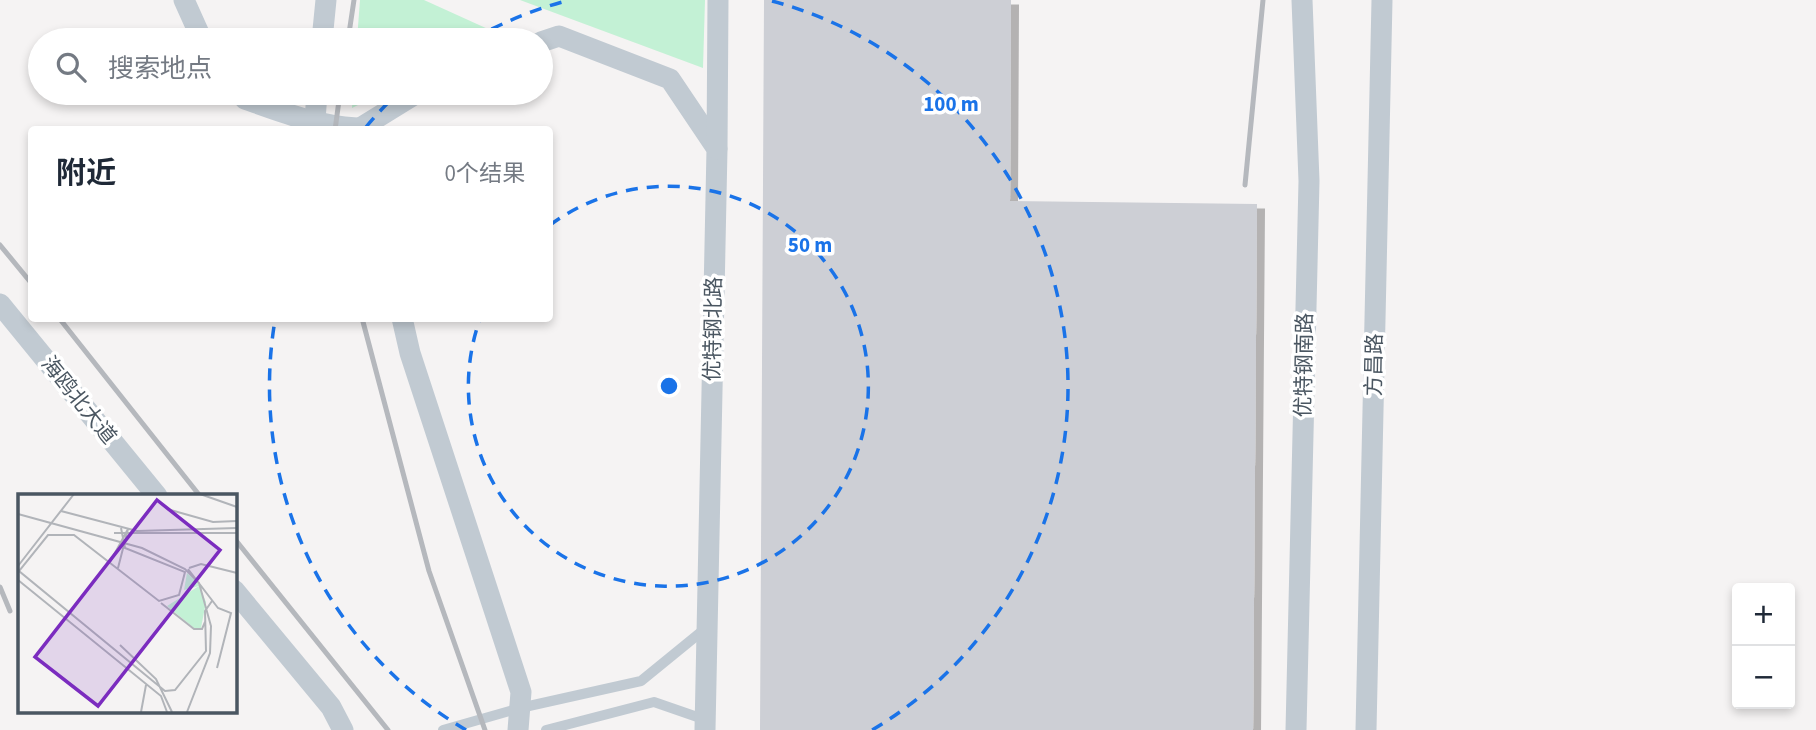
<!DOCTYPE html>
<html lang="zh">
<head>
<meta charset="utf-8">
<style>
	:root { --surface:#fff; --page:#f2f2f3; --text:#1f2937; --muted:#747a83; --line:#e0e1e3 }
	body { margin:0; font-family:"Source Sans 3","Noto Sans SC",sans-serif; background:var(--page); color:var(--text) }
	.controls { position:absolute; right:21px; bottom:21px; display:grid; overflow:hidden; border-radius:7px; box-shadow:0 4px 10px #0003 }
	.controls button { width:63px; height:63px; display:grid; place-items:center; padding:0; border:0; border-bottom:2px solid var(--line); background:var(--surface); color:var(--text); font:35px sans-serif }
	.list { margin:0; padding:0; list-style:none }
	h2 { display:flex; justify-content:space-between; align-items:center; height:91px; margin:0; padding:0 28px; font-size:30px }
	h2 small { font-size:23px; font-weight:400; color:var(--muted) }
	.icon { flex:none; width:38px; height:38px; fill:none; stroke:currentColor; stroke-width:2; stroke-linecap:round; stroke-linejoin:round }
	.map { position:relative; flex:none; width:1816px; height:730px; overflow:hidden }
	.search { position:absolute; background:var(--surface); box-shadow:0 4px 10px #0003; left:28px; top:28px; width:525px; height:77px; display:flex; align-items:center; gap:18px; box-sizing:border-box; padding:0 24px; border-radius:38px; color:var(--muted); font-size:26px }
	.panel { position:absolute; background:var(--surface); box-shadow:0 4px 10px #0003; left:28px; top:126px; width:525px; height:196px; border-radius:7px }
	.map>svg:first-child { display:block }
	.green { fill:#c3f1d5 }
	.building { fill:#cdcfd5; filter:url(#shadow) }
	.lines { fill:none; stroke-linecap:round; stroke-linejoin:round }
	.service { stroke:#c1cad2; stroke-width:10 }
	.minor { stroke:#c1cad2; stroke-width:21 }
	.rail { stroke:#b5b8bd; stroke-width:5 }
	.ring { fill:none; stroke:#1a73e8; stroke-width:3.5; stroke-dasharray:12 9 }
	.labels { text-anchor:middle; stroke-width:7; stroke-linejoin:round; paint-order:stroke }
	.street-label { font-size:21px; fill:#4a5661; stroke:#fff }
	.inset-road { fill:none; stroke:#b1b4b9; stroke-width:2 }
	.view { fill:#7b2cbf; fill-opacity:0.15; stroke:#7b2cbf; stroke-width:3.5 }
	.inset-edge { fill:none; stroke:#4a5661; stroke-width:3.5 }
	.centre { fill:#1a73e8; stroke:#fff; stroke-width:3.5 }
	.ring-label { font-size:21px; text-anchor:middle; font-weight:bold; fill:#1a73e8; stroke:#fff; stroke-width:7; stroke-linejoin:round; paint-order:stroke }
</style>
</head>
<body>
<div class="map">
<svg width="1816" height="730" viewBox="0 0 1816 730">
	<defs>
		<filter id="shadow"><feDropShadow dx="8" dy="4.5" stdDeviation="0" flood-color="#0004"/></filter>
	</defs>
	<rect width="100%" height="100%" fill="#f5f3f3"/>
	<g class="green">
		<path d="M360,0H424L499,34L486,40H357Z"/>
		<path d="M520,0H705L703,68Z"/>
		<path d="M353,93H382L352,108Z"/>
	</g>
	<path class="building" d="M764,0H1011L1010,201L1257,204L1253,730H760Z"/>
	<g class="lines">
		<g class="service">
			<path d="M443,730L520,708L641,681L706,628"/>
			<path d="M546,730L654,702L706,720"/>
		</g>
		<g class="minor">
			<path d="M184,0L202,40"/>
			<path d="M322,40L326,0"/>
			<path d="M541,42L559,36L670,79L717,149L705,730"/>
			<path d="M240,93L245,99C281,112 318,126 357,128"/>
			<path d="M315,120L317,93"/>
			<path d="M357,130L417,93"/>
			<path d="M717,149L718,0"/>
			<path d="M0,304L157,496"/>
			<path d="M402,318L410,353L521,692L518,730"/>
			<path d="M234,590L331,707L343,730"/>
			<path d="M1296,730L1309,181L1302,0"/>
			<path d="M1366,730L1382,0"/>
		</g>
		<g class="rail">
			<path d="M348,40L354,0"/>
			<path d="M335,130L340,93"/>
			<path d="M1245,185L1263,0"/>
			<path d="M0,245L32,284"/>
			<path d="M59,318L200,496"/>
			<path d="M362,318L429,571L485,730"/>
			<path d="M234,538L388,730"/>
			<path d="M0,587L10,611"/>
		</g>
	</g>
	<g class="ring">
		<path d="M550 225A200 200 0 1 1 480 319"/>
		<path d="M466 730A399 399 0 0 1 275 320M366 127A399 399 0 0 1 397 94M473 39A399 399 0 0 1 566 1M772 1A399 399 0 0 1 872 730"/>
	</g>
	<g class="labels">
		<g class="street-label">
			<text transform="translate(713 329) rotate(-89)" y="7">优特钢北路</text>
			<text transform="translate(1304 365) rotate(-89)" y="7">优特钢南路</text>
			<text transform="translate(1374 365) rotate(-89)" y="7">方昌路</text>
			<text transform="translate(79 400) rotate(51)" y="7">海鸥北大道</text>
		</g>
	</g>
	<g transform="translate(18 494)">
		<rect width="219" height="219" fill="#f5f3f3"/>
		<path d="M169,79L180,89L188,108L183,134H176L149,112L181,92L166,96Z" fill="#c3f1d5"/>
		<path class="inset-road" d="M182,0L219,13M149,15L195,28L219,27M43,17L119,37L219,34M0,20L124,54L167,75L181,89L193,132L192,159L169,218M103,34L107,54L167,78L161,101L141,107L56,41H30L1,77L147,197L157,196L188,157L187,117L194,107M96,39H219M92,68L110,35L100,74M0,72L56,0M171,74L183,70L219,79M170,75L200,114L213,119L199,174M0,86L143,202L149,218M143,109L176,135H184L187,128M102,151L138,185L154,218M123,218L128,191"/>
		<path class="view" d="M139,6L202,56L80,212L17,163Z"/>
		<rect width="219" height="219" class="inset-edge"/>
	</g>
	<circle cx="669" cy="386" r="10" class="centre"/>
	<g class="ring-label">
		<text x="951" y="111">100 m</text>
		<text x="810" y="252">50 m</text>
	</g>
</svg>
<div class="controls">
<button>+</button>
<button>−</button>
</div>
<div class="search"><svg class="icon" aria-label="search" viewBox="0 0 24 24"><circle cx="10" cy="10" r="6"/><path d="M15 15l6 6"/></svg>搜索地点</div>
<section class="panel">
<h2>附近<small>0个结果</small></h2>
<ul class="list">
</ul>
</section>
</div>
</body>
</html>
